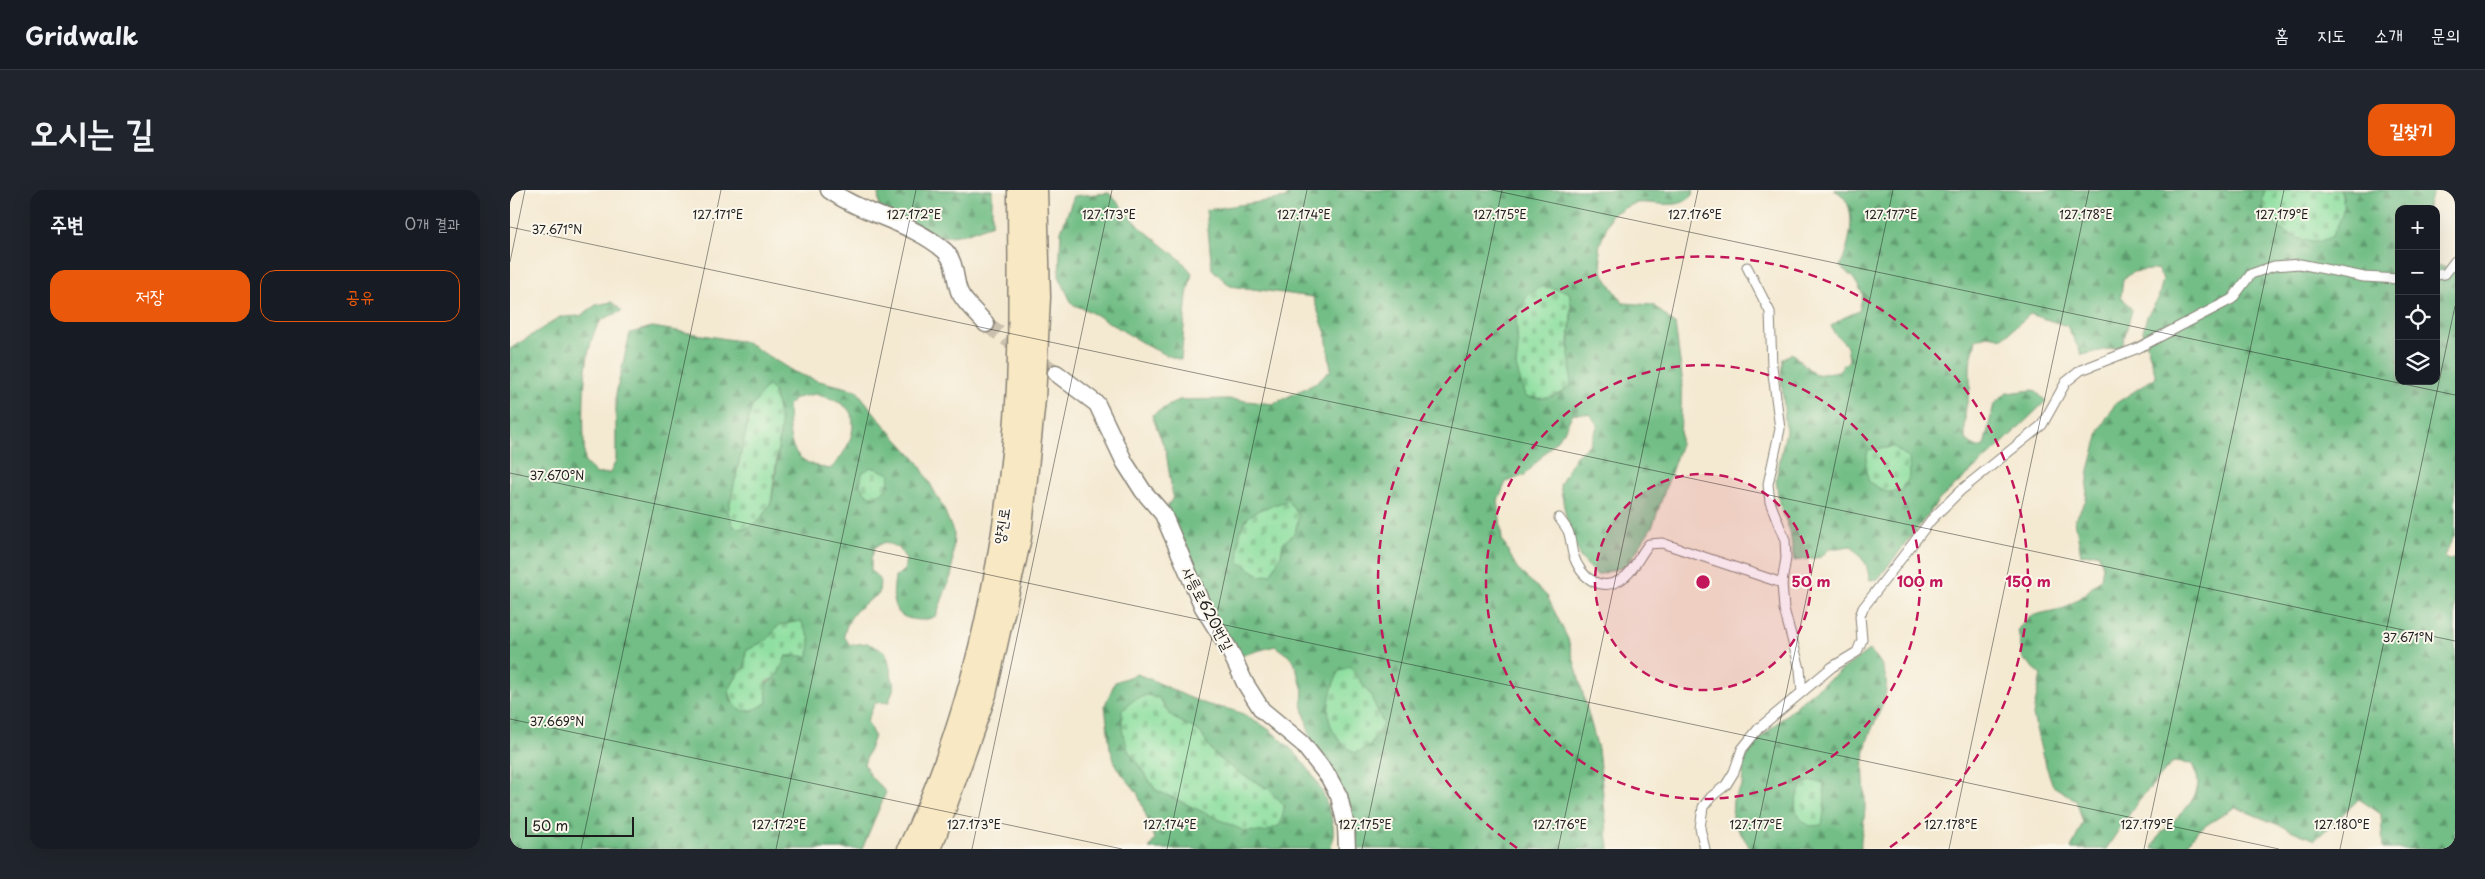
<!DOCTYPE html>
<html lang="ko">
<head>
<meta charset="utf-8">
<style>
	:root { --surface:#171b24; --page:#20242c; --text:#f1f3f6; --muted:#9ea1a6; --line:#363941; --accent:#ea580c }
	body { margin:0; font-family:"Playpen Sans","Poor Story",sans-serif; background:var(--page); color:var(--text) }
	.controls { position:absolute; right:15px; top:15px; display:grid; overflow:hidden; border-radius:10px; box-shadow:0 5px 20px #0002 }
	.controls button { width:45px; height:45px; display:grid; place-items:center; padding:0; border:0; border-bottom:1px solid var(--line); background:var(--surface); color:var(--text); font:25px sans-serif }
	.scale { position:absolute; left:15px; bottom:12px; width:109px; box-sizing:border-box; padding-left:5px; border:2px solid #1c1c1c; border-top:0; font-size:14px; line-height:18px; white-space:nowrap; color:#1c1c1c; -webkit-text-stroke:4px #fbf7ec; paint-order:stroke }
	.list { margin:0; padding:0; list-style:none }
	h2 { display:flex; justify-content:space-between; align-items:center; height:65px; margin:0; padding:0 20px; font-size:21px }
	h2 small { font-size:16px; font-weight:400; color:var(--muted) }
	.actions { display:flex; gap:10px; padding:15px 20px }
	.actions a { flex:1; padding:11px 0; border:1px solid var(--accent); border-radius:15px; text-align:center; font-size:18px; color:var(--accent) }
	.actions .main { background:var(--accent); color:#fff }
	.icon { flex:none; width:28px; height:28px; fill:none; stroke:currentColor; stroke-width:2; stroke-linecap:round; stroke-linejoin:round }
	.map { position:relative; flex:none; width:1945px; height:659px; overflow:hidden; border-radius:15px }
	header { display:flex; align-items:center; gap:30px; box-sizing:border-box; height:70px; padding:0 25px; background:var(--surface); border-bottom:1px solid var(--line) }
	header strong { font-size:24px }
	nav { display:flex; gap:28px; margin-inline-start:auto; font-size:18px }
	.intro { display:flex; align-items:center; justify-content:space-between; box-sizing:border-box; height:120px; padding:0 30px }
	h1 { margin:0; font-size:35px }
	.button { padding:12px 22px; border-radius:15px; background:var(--accent); color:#fff; font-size:18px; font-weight:700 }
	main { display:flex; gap:30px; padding:0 30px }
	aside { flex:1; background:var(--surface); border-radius:15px; box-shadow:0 5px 20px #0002 }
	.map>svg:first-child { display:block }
	.forest { fill:url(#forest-firs); stroke:#476d51; fill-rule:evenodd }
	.cemetery { fill:url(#cemetery-stones); stroke:#557e5e }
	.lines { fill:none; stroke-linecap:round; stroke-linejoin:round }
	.street-tunnel { stroke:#c9c0ad; stroke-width:16; stroke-dasharray:16 8; stroke-linecap:butt }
	.lane-casing { stroke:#888276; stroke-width:11 }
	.street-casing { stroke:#888276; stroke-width:19 }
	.secondary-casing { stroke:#888276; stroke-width:25 }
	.lane { stroke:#fff; stroke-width:9 }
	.street { stroke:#fff; stroke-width:16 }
	.secondary { stroke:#f8e8c3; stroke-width:22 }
	.ticks { fill:none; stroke:#1c1c1c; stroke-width:1; stroke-opacity:0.45 }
	.ring { fill:none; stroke:#c2185b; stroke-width:2.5; stroke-dasharray:9 6 }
	.labels { text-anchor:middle; stroke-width:4; stroke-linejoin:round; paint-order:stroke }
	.street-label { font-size:15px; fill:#1c1c1c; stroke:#fbf7ec }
	.ticks-label { font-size:12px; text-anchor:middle; fill:#1c1c1c; stroke:#fbf7ec; stroke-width:4; stroke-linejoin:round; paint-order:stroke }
	.centre { fill:#c2185b; stroke:#fbf7ec; stroke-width:2.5 }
	.ring-label { font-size:15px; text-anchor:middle; font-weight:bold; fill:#c2185b; stroke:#fbf7ec; stroke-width:4; stroke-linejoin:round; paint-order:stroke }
</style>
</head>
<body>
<header>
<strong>Gridwalk</strong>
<nav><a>홈</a><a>지도</a><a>소개</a><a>문의</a></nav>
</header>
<div class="intro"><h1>오시는 길</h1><a class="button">길찾기</a></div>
<main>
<aside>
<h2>주변<small>0개 결과</small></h2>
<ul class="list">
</ul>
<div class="actions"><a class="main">저장</a><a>공유</a></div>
</aside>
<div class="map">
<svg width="1945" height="659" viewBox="0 0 1945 659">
	<defs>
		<pattern id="forest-firs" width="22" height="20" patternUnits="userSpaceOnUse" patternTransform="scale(1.25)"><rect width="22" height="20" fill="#72be86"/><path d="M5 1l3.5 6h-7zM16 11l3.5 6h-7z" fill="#5d9a6d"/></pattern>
		<pattern id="cemetery-stones" width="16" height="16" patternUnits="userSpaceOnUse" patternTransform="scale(1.25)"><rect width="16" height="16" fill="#8edfa0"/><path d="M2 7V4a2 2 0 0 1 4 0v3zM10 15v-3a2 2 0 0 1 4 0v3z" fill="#7abf89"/></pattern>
	</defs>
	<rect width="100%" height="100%" fill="#fbf7ec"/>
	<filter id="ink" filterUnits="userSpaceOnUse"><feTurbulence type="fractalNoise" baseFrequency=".02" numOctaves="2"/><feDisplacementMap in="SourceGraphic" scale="10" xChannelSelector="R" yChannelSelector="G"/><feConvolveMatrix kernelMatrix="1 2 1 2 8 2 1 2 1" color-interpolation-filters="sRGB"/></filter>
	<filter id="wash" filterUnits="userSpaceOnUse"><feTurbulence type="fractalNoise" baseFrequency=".0096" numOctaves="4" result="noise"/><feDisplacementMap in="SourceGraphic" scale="20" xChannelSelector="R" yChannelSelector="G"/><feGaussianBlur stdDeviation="1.12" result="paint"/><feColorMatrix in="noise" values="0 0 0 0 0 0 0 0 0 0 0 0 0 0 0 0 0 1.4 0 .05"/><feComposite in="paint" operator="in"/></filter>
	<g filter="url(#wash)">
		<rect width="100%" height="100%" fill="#f4e9d1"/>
		<g class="forest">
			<path d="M368,0H482V34L455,44L432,47L369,17Z"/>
			<path d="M780,0H1184C1177,23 1144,11 1127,13C1118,15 1109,21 1101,25L1089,57L1093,84L1113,113L1143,115L1165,134L1172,187L1170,256L1143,335L1117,376L1087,385L1070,367L1056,327L1050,295L1065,267L1080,254L1088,235L1079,224L1063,223L1053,243L1015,285L996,292L988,310L992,350L1008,380L1037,406L1058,449L1088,559L1099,659H838L835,616L801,551L792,513L793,500L783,469L765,456L729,466L691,407L654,323L663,307L656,262L642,225L669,210L718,209L763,214L804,194L821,180L816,144L803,107L720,96L702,79L696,20L776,8ZM1062,115L1059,161L1006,176L1008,158L1006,129ZM778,312L789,325L785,343L773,353L771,365L728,355L736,329Z"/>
			<path d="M1324,0H1755L1753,6L1834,9L1830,0H1925L1919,10L1918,19H1889V191H1926V75L1945,79V344L1934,366L1938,370L1945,367V659H1873L1871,624L1849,609L1805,650L1725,617L1687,641L1674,659H1642C1651,633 1686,621 1688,593C1688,587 1684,579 1682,574L1663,572L1629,610L1596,659H1561L1573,632L1566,610L1543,596L1532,564L1523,525L1531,484L1513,469L1508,439L1520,426L1555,418L1575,404L1591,388L1593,376L1588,363L1571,365L1565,330L1576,310L1579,280L1590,239L1605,214L1646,187L1633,141L1637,126L1648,109L1653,89L1647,79L1623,82L1613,89L1611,106L1622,120L1612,156L1572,165L1557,136L1520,124L1493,148L1479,145L1466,150L1460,174V199L1455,222V249L1467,258L1474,256L1484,214L1497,203L1524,200L1536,211L1482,263L1430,309L1368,389L1360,390L1356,374L1342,356L1319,359L1311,367L1284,371L1280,341L1269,313L1266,289L1276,241L1271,184L1273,169L1282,163L1305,185L1327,182L1339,170L1337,156L1324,143L1321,136L1333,128L1349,121L1353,104L1344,89L1330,76C1340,55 1351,12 1324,0Z"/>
			<path d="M599,3L630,37L671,70L682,83L677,105L671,170C632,159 601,128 562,114L549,86L551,41L564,6Z"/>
			<path d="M102,112L112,121C106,124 95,127 91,131C70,154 73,242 75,273L87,284L100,283L106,271V204L120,143L142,137L236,152L284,182L305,190L346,200L375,236L408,272L433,317L444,344L442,383L426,426C416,430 412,431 402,429C379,425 383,405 385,387L394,380L396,369L389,358L375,352L365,357L361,369V381L370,389L369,404C350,416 338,424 334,446L340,455L357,453L374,461L378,469L384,497L379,512L365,513L357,531L364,546L354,574L361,587L376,602L352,659H0V159L50,127L70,126L86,115ZM257,196L269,252L265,291L261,313L250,329L236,339L224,337L218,322L241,219ZM305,204C315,207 335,212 340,222C350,240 333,268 320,279C278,273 279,251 278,215L286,208ZM269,435L283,467L276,466L266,488L221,512L219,500L229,482L235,479L236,461L258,449Z"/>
			<path d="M1359,460C1369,468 1374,477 1376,489C1379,511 1363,532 1357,552C1349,579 1358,604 1354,629C1353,641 1350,646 1351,659H1241L1222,630L1223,610L1232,596L1234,569L1247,551L1301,503Z"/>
			<path d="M627,484C650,492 670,505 693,513C706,518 721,518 733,524C776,545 815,588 823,636C824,643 822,652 821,659H639L645,649L627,602L607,578L600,558L595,515L605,492ZM649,508L662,527L690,542L704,564L726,582L759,599L701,625L646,600L618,560Z"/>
		</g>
		<g class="cemetery">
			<path d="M1755,0H1830C1838,17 1830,32 1821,47C1815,49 1807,53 1802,52C1779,48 1743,28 1755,0Z"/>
			<path d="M1032,96L1059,102C1064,122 1058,141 1059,161C1059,173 1062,183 1060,196C1045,208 1034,211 1015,206L1006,176L1008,158L1006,129L1017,106Z"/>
			<path d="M257,195L264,201L271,236L261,313L250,329L236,339L224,337L218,322L241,219Z"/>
			<path d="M1384,257L1399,268L1400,285L1392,301L1376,302L1359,292L1355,277L1358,260Z"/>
			<path d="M361,277L380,284L377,299L364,307L358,305L350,296L352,283Z"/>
			<path d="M778,311L789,325L785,343L773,353L771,365L761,384L751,386L729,372C726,327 738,321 778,311Z"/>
			<path d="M291,431L300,449L299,466H276L266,488L256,491L257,513C237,525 224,525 219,500L229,482L235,479L236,461L258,449L269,435Z"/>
			<path d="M840,476L861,506L873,534L860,556L845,563C811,542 815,515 828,482Z"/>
			<path d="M637,505L649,508L662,527L690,542L704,564L727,582L759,599L775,616L770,635L755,642L734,641L646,600L618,560L612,539V520L624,510Z"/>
			<path d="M1303,591L1314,593L1315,618L1312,635L1299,636C1281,622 1283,613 1293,593Z"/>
		</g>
	</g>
	<g filter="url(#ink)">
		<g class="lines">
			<path class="street-tunnel" d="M476,134L546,183"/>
			<defs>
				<g id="lane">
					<path d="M1237,77L1260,122L1262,176L1270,239L1258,294L1260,312L1275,350L1276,368L1272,393L1274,419L1290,479L1292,502"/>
					<path d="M1926,85L1935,84L1945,71"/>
					<path d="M1049,328C1052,332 1056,337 1058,341C1061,348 1061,357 1063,364C1071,389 1092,405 1116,386C1125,378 1131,363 1139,354L1152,353L1272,393"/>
					<path d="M1195,659L1190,638L1193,617L1201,607L1216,595L1224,582L1232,559L1249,538L1322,477L1347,462L1352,450L1350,426L1353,418L1421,330L1450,301L1532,235L1556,192L1571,180L1628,158L1722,109L1741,84L1764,76L1790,74L1854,87L1889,89"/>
				</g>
				<g id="street">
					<path d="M319,0C354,25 402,32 435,61C446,72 444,87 449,101C453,112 468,124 476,134"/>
					<path d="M546,183L587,214L615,273L633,301L653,324L693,417L719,459L735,493L752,520L792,553L818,586L829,606L836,636L837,659"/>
				</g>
				<g id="secondary">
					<path d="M399,659C466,523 500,348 508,197C511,132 509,65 509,0"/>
					<path d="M418,659L425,645L475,504L510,347L524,209L529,107L526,0"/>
				</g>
			</defs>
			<use href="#lane" class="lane-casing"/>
			<use href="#street" class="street-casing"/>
			<use href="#secondary" class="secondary-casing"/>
			<use href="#lane" class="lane"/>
			<use href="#street" class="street"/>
			<use href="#secondary" class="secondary"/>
		</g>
	</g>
	<path class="ticks" d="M982,0L1945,205M0,37L1945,451M0,72L15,0M0,283L1769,659M0,529L612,659M71,659L211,0M266,659L406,0M462,659L602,0M657,659L797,0M852,659L992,0M1048,659L1188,0M1243,659L1383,0M1439,659L1579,0M1634,659L1774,0M1830,659L1945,116"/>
	<circle cx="1193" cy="392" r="108" fill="#c2185b" fill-opacity=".12"/>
	<g class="ring">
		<circle cx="1193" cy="392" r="108"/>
		<circle cx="1193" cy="392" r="217"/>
		<path d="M1007 658A325 325 0 1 1 1379 658"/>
	</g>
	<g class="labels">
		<g class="street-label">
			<text transform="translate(492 336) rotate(-81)" y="5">양진로</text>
			<text transform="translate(697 419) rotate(62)" y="5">사릉로620번길</text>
		</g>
	</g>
	<g class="ticks-label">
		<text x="208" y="29">127.171°E</text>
		<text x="404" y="29">127.172°E</text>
		<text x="599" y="29">127.173°E</text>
		<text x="794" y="29">127.174°E</text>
		<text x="990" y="29">127.175°E</text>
		<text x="1185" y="29">127.176°E</text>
		<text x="1381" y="29">127.177°E</text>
		<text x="1576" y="29">127.178°E</text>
		<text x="1772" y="29">127.179°E</text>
		<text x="47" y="44">37.671°N</text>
		<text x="47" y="290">37.670°N</text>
		<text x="1898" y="452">37.671°N</text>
		<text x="47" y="536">37.669°N</text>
		<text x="269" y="639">127.172°E</text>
		<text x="464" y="639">127.173°E</text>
		<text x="660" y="639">127.174°E</text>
		<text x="855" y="639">127.175°E</text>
		<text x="1050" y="639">127.176°E</text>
		<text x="1246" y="639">127.177°E</text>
		<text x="1441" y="639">127.178°E</text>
		<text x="1637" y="639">127.179°E</text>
		<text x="1832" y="639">127.180°E</text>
	</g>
	<circle cx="1193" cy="392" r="8" class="centre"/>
	<g class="ring-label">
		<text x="1301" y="397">50 m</text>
		<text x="1410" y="397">100 m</text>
		<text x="1518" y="397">150 m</text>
	</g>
</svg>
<div class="controls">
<button>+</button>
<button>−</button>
<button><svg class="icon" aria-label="locate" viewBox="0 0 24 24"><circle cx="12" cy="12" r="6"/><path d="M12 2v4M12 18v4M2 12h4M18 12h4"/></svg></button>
<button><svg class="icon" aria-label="layers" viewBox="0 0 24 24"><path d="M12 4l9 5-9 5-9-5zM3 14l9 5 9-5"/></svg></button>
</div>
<div class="scale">50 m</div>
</div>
</main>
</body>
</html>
